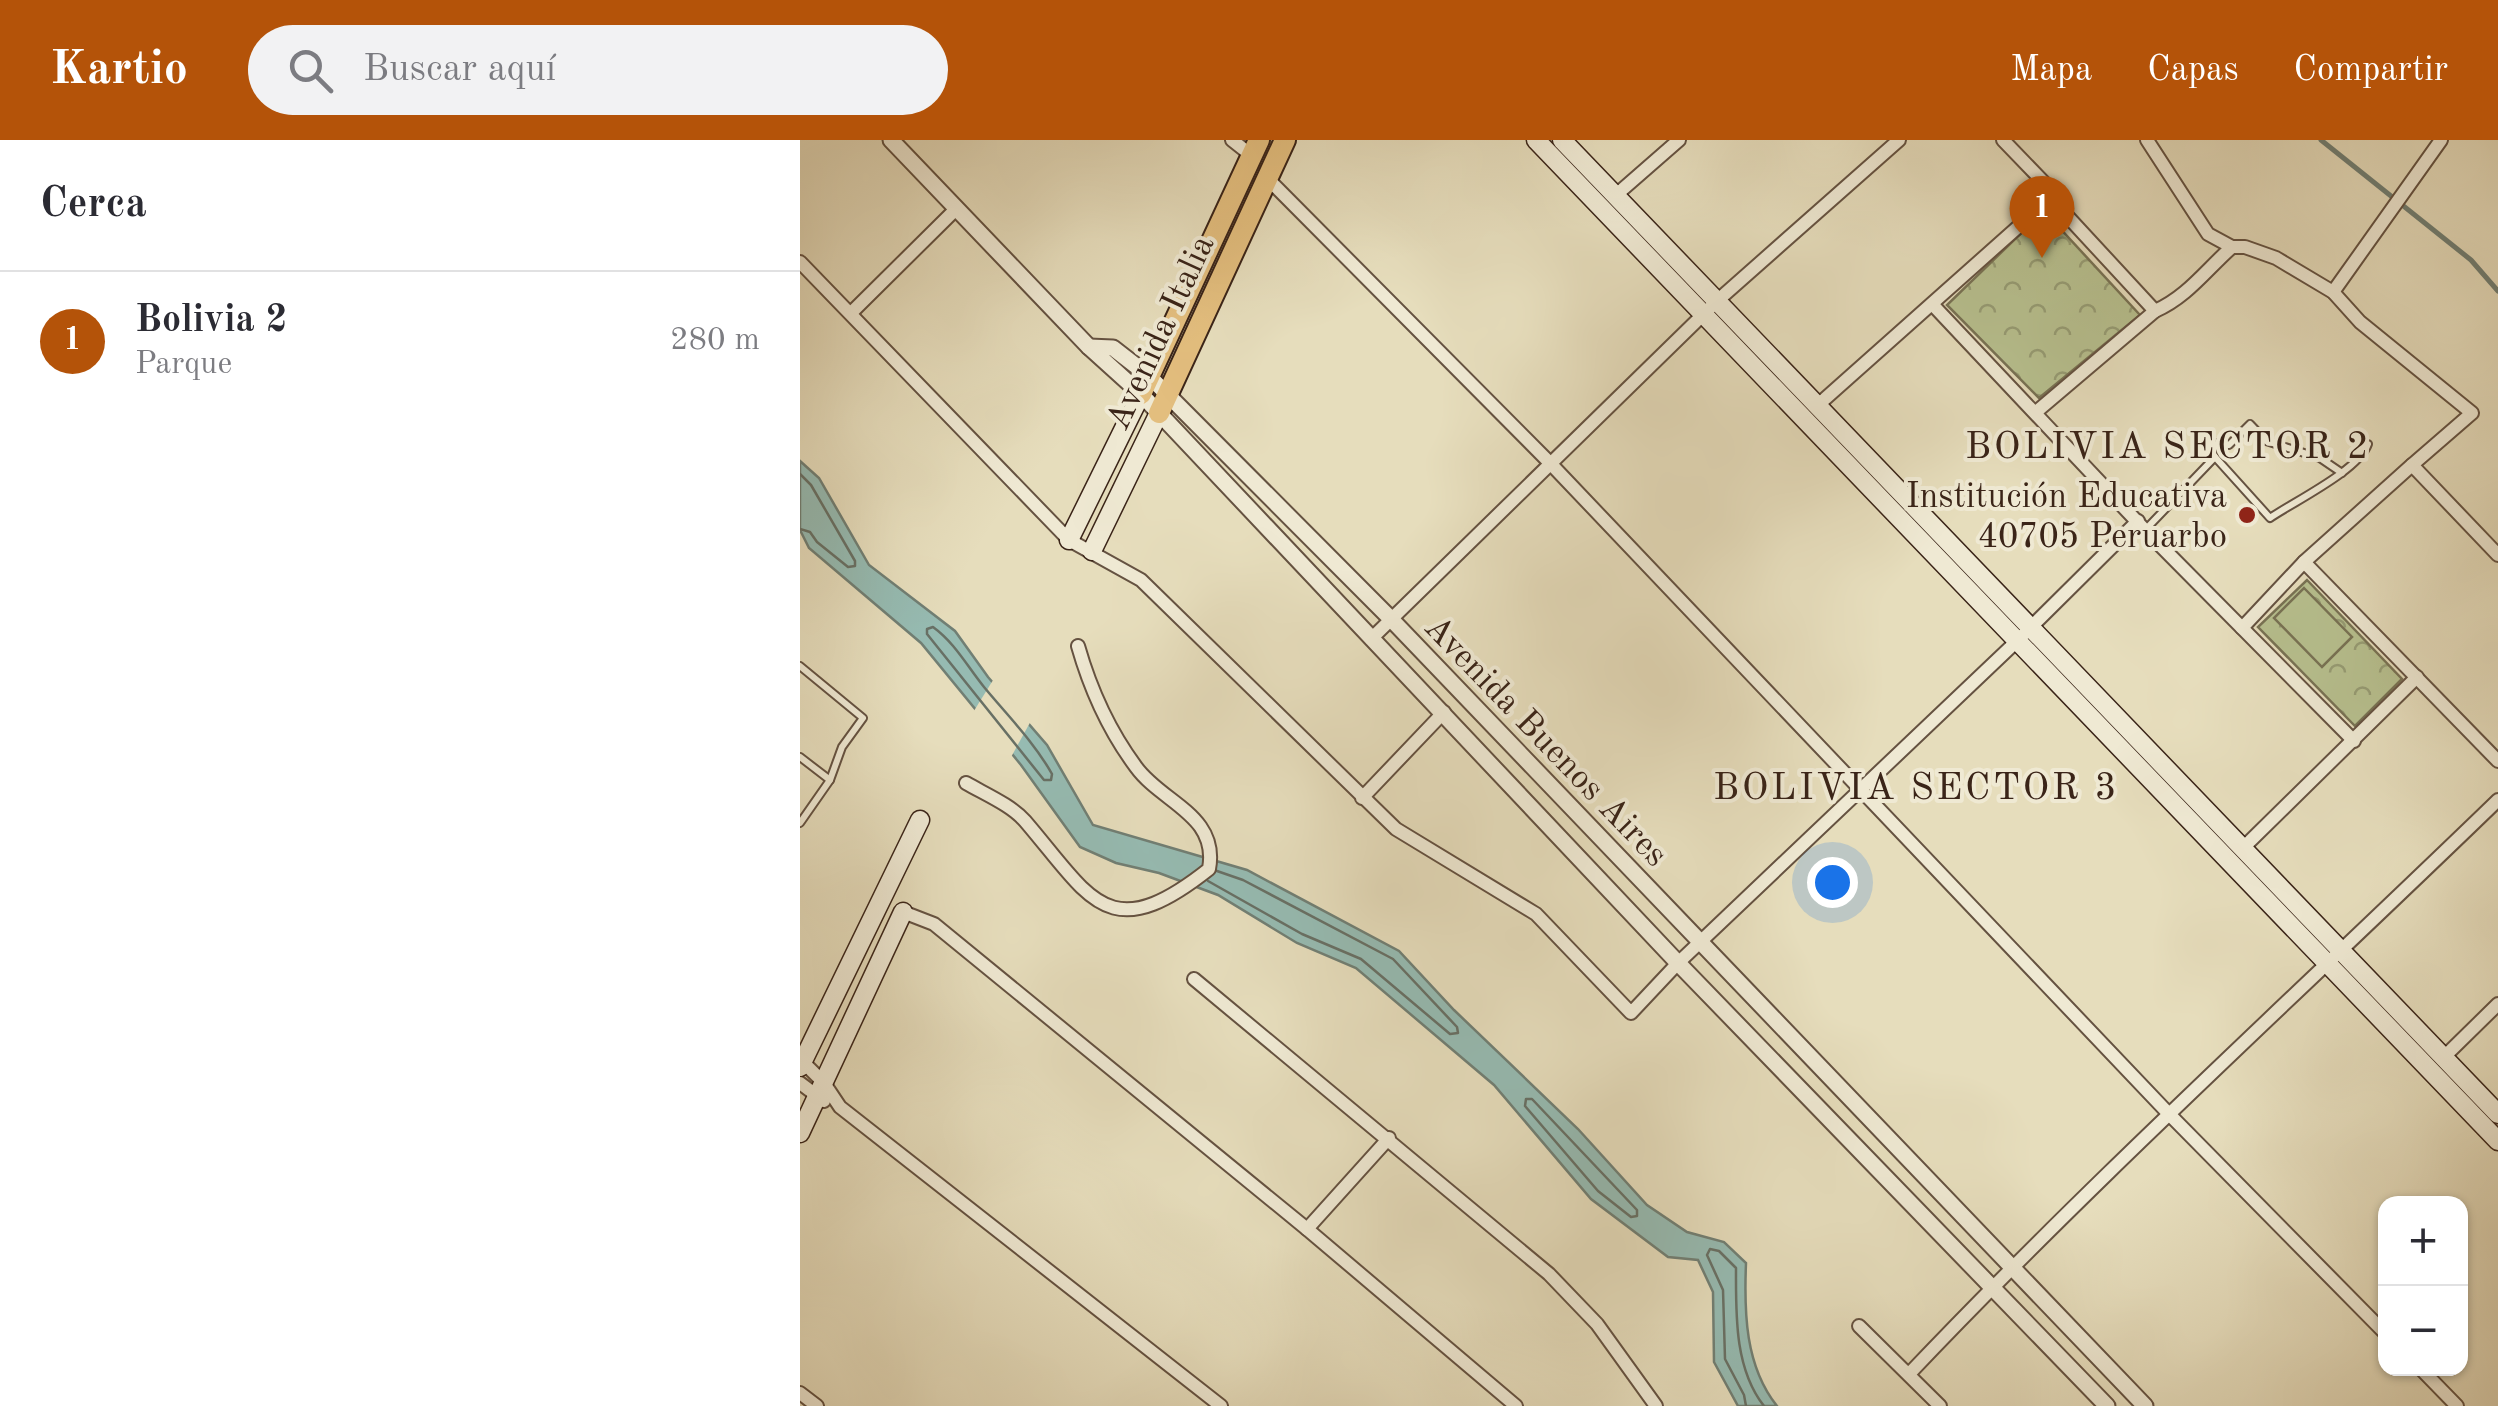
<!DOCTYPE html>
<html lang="es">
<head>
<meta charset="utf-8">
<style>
	:root { --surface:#fff; --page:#f2f2f3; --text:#2b2b33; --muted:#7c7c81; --line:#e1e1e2; --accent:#b45309 }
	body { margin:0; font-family:"Old Standard TT",serif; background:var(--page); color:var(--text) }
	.controls { position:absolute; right:30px; bottom:30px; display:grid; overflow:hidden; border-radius:20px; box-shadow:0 2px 8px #0004 }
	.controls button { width:90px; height:90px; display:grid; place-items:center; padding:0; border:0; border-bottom:2px solid var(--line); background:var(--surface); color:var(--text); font:50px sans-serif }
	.you { position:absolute; left:1032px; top:742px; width:35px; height:35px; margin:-25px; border:8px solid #fff; border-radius:50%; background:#1a73e8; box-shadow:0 0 0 15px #1a73e833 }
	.badge { display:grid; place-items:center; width:65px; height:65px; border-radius:50%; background:var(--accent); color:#fff; font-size:32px; font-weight:700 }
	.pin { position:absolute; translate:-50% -82px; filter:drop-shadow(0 2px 5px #0008) }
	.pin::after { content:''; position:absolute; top:52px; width:35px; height:30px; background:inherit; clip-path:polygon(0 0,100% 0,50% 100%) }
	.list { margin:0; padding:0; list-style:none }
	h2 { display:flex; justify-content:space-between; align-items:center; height:130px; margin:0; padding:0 40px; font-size:42px }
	h2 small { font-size:32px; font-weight:400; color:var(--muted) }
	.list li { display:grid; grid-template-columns:65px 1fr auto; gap:30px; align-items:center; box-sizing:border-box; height:140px; padding:0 40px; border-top:2px solid var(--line) }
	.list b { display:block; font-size:38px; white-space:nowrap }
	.list p { margin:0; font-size:32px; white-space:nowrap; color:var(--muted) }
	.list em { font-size:32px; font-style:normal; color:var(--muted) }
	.icon { flex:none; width:55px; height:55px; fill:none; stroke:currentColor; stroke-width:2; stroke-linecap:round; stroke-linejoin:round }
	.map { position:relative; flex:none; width:1698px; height:1266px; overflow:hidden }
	header { display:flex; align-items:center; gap:60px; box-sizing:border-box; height:140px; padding:0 50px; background:var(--accent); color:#fff }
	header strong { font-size:48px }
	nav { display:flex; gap:55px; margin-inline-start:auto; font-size:35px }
	.search { width:700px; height:90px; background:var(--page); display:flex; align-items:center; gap:25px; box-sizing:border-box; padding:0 35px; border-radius:55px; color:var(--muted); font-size:38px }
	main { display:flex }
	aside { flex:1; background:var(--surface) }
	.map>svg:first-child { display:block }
	.park { fill:url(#park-crowns); stroke:#787254; stroke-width:2.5 }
	.pitch { fill:#b7c08f; stroke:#787254; stroke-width:2.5 }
	.water { fill:#96bbb2; stroke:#717f74; stroke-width:2.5 }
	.pier { fill:#e6ddbc }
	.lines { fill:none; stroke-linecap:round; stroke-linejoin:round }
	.shore { stroke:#687065; stroke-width:2.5 }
	.stream { stroke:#717f74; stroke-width:5 }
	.service-casing { stroke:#655241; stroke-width:10 }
	.minor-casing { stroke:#655241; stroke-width:16 }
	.tertiary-casing { stroke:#655241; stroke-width:19 }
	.secondary-casing { stroke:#3a2418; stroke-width:21 }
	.primary-casing { stroke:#3a2418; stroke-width:24 }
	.service { stroke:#efe9d3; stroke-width:6 }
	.minor { stroke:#efe9d3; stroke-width:12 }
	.tertiary { stroke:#efe9d3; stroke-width:15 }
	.secondary { stroke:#efe9d3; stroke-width:18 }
	.primary { stroke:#e3be7e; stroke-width:20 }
	.poi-dot { fill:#8f2418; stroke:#efe9d3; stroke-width:4 }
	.labels { text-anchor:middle; stroke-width:8; stroke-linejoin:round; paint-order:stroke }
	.street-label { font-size:35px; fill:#3a2418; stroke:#efe9d3 }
	.poi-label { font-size:35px; fill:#3a2418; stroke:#efe9d3; text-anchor:end }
	.neighbourhood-label { font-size:38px; letter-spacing:2.5px; fill:#3a2418; stroke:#efe9d3 }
</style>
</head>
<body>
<header>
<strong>Kartio</strong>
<div class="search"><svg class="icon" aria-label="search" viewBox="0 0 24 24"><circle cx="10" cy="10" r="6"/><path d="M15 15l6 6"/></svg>Buscar aquí</div>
<nav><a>Mapa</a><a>Capas</a><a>Compartir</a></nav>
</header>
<main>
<aside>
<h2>Cerca<small></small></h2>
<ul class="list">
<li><span class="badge">1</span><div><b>Bolivia 2</b><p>Parque</p></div><em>280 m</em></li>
</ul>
</aside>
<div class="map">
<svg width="1698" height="1266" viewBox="0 0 1698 1266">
	<defs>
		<pattern id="park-crowns" width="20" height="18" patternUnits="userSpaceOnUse" patternTransform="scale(2.5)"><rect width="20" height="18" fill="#b7c08f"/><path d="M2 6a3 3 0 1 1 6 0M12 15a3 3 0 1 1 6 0" fill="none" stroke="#969c74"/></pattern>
	</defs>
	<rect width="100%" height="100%" fill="#e6ddbc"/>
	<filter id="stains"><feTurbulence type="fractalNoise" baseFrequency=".002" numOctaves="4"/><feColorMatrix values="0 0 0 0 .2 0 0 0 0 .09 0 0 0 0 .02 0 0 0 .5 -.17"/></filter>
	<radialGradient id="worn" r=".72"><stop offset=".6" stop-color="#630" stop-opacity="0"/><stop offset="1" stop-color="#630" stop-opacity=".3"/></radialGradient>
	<g class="park">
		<path d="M1244,71L1340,175L1239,258L1147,165Z"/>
		<path d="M1507,440L1602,539L1555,586L1458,487Z"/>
	</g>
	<path class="pitch" d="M1504,448L1552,497L1522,527L1474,478Z"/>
	<path class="water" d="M0,321L19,338L69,425L155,491L188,537L247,605L293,685L447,730L599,811L654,870L778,989L847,1065L887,1092L924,1102L946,1123C944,1172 945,1226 977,1266H938L914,1222L913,1152L898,1120L868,1117L791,1059L694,945L556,828L497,803L418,755L359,733L316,723L280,707L221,625L121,503L9,408L0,390Z"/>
	<path class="pier" d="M195,537L232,579L210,619L172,574Z"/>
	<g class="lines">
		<g class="shore">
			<path d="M0,334L11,345L55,421V426L48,427L17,402L10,392L0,389"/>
			<path d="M133,487C155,503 167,526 184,547C208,576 234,602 252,634L251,640H244L127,494V489Z"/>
			<path d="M408,741L502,794L561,819L650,894L658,893L657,887L593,819L443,740L417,731"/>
			<path d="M726,959H732L837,1070V1076L831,1077L798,1051L725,966Z"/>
			<path d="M946,1266L944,1255L925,1219L923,1150L907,1115L910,1109L919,1111L936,1128C936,1173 934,1228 964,1266"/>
		</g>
		<path class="stream" d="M1521,0L1671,120L1698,151"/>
		<defs>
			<g id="service">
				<path d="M1415,317L1470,378C1495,361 1559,330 1568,304"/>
				<path d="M1346,389L1415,317L1411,311L1418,303L1429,305L1450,284L1466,301L1520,318L1542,333"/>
				<path d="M0,526L63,578L42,607L30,640"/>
				<path d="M0,617L30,640L0,683"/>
			</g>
			<g id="minor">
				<path d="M432,0L451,15"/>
				<path d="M1203,0L1255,54L1257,65L1355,171"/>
				<path d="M1347,0L1408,94L1432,107"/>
				<path d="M466,37L749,322L1369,974L1586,1194"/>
				<path d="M816,55L879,0"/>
				<path d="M0,122L269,400L341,440L596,689L736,774L831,873L878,823L1218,500L1338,381"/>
				<path d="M1533,152L1641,0"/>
				<path d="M1132,164L1345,390L1554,601"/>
				<path d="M52,172L156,69"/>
				<path d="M1018,265L1255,54"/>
				<path d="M1236,272L1355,171C1387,157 1406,130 1432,107H1445L1476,118L1533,152L1560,182L1672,273L1612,325L1698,415"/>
				<path d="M1504,422L1698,621"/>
				<path d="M1442,488L1504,422L1612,325"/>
				<path d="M571,499L917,161L1099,0"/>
				<path d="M166,643C185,654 211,665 225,681C291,758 308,809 409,729C419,675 362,663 336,627C310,592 290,548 278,506"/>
				<path d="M562,658L644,572"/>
				<path d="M1443,708L1617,537"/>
				<path d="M103,772L134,784L507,1089L716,1266"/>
				<path d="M394,839L749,1134L797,1184L856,1266"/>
				<path d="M1643,918L1698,864"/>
				<path d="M0,919L24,943L40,967L421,1266"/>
				<path d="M0,943L24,961"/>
				<path d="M507,1089L589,998"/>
				<path d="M1059,1186L1140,1266"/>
				<path d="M1620,1228L1657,1266"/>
				<path d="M1109,1234C1298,1035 1501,851 1698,660"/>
				<path d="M0,1253L17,1266"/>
			</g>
			<g id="tertiary">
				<path d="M91,0L289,207L341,254L878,823L1307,1266"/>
				<path d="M289,207L313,208L349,236L590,478L1345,1266"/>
			</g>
			<g id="secondary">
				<path d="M736,0L1698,1001"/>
				<path d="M762,0L1698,974"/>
				<path d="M269,400L341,254"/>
				<path d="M292,411L359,273"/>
				<path d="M0,927L120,680"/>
				<path d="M0,993L103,772"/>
			</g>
			<g id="primary">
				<path d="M341,254L459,0"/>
				<path d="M359,273L485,0"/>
			</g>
		</defs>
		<use href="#service" class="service-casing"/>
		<use href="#minor" class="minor-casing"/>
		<use href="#tertiary" class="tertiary-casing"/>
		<use href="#secondary" class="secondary-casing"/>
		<use href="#primary" class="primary-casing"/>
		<use href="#service" class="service"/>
		<use href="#minor" class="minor"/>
		<use href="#tertiary" class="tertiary"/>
		<use href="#secondary" class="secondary"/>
		<use href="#primary" class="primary"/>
	</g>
	<circle class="poi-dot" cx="1447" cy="375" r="10"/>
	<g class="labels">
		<g class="street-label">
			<text transform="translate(359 192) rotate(-65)" y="12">Avenida Italia</text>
			<text transform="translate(747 600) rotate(46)" y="12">Avenida Buenos Aires</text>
		</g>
		<g class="poi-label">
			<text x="1427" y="367">Institución Educativa<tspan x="1427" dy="40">40705 Peruarbo</tspan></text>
		</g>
		<g class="neighbourhood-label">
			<text x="1368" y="318">BOLIVIA SECTOR 2</text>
			<text x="1116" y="659">BOLIVIA SECTOR 3</text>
		</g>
	</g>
	<rect width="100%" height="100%" filter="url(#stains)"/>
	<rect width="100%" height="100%" fill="url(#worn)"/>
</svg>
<div class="controls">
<button>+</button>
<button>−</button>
</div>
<div class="you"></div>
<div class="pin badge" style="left:1242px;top:118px">1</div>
</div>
</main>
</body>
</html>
